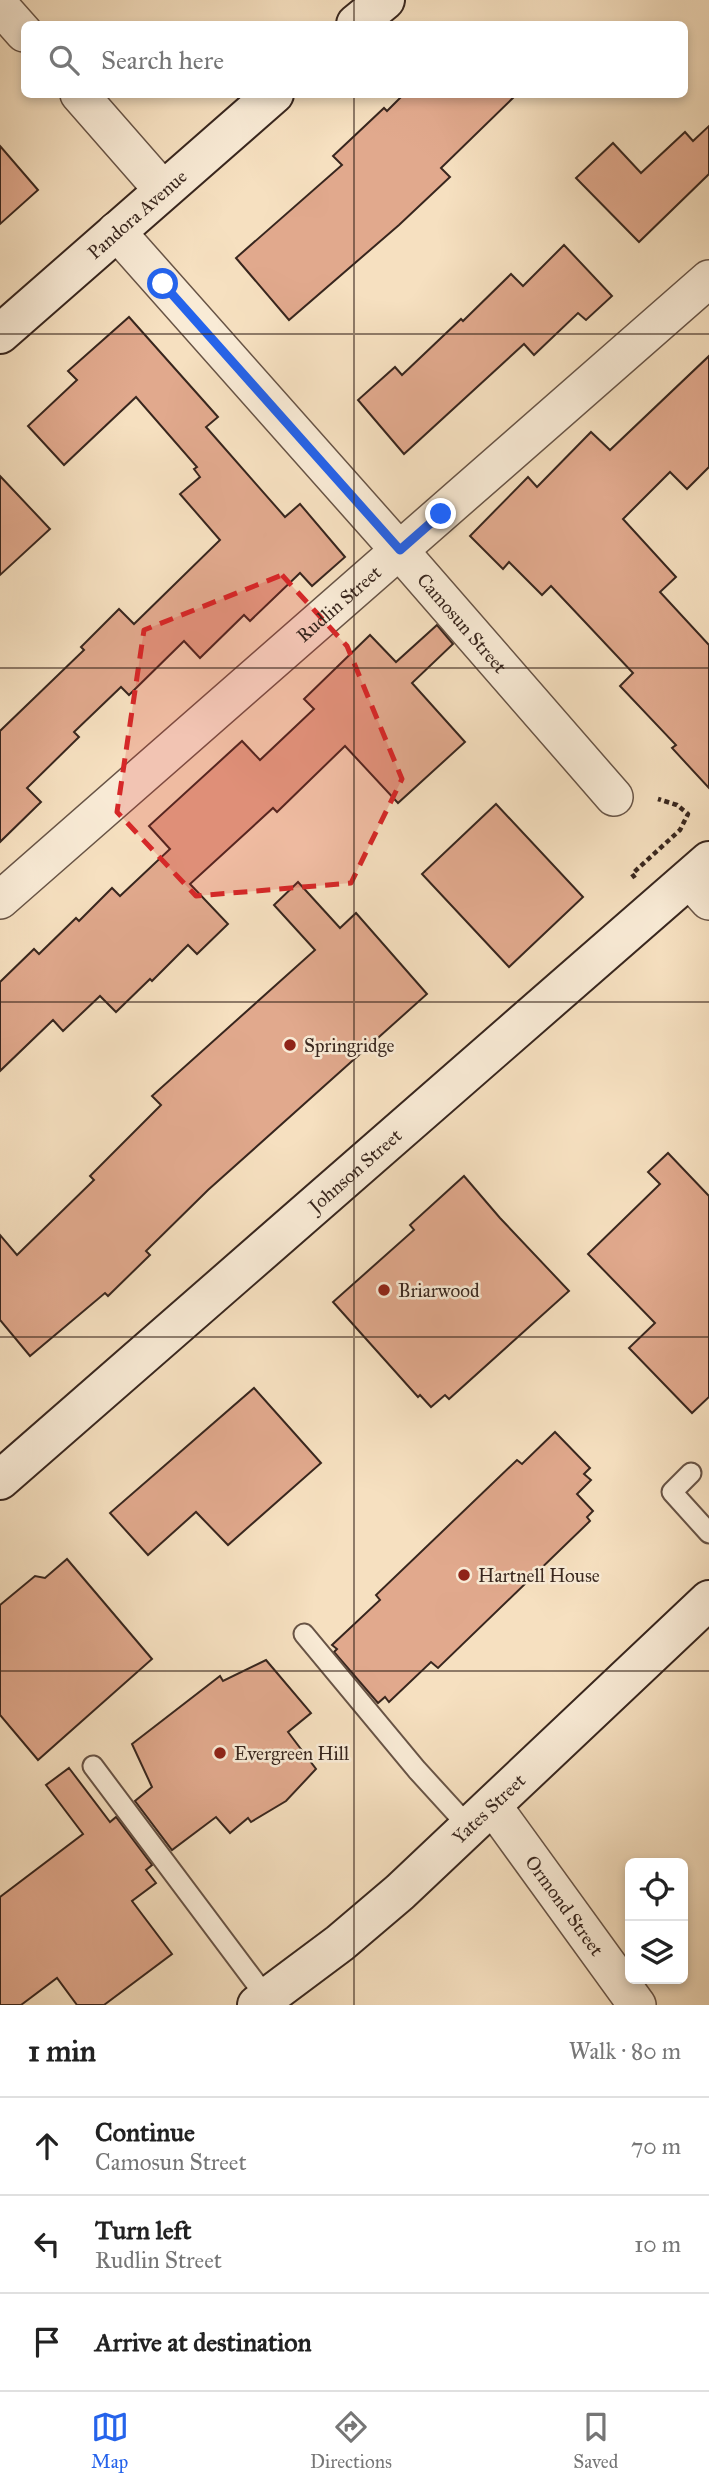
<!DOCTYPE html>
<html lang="en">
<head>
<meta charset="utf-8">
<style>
	:root { --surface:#fff; --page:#f6f6f6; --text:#222; --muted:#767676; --line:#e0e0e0; --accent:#2563eb }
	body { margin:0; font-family:"IM FELL Great Primer",serif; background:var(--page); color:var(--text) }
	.controls { position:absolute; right:21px; bottom:21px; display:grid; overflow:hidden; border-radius:10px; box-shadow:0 4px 10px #0003 }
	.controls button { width:63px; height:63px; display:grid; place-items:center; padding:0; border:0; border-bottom:2px solid var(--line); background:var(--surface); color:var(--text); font:35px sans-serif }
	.stop { position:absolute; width:21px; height:21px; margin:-16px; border:5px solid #2563eb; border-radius:50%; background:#fff }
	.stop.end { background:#2563eb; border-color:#fff; box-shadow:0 2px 7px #0008 }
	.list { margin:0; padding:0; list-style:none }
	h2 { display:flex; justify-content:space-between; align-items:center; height:91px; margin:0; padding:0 28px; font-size:30px }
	h2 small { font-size:23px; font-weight:400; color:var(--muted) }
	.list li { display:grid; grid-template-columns:46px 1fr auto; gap:21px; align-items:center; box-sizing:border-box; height:98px; padding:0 28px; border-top:2px solid var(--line) }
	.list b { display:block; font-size:26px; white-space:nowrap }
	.list p { margin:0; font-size:23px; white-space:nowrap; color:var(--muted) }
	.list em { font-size:23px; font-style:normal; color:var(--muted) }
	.icon { flex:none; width:38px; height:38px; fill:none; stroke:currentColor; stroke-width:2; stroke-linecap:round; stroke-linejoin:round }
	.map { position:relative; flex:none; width:709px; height:2005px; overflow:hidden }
	.search { position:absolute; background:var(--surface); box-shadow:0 4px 10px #0003; left:21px; right:21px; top:21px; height:77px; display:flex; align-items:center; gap:18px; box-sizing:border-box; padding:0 24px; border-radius:10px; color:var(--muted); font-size:26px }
	.sheet { height:385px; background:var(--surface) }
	nav { display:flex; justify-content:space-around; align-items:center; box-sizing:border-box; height:98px; border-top:2px solid var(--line); background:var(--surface); font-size:19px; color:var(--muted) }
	nav a { display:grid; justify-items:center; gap:4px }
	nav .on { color:var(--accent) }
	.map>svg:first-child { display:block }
	.building { fill:#e1a98d; stroke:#38261e; stroke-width:2 }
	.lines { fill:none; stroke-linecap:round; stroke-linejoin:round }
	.lane-casing { stroke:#685446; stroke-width:23 }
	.street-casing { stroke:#685446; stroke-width:40 }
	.secondary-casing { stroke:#38261e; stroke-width:42 }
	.path { stroke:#38261e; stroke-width:4.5; stroke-dasharray:5 3.5; stroke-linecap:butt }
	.lane { stroke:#f9ebd6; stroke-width:19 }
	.street { stroke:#f9ebd6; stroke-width:37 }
	.secondary { stroke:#f9ebd6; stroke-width:38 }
	.route { stroke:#2563eb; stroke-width:9 }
	.marked { fill:#d62828; fill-opacity:0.2; stroke:#d62828; stroke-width:5; stroke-dasharray:14 9; stroke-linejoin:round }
	.grid { fill:none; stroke:#38261e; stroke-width:2; stroke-opacity:0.55 }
	.poi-dot { fill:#8f2418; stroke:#f9ebd6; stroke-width:2.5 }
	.labels { text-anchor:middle; stroke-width:5; stroke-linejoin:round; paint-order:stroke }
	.street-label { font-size:19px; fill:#38261e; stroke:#f9ebd6 }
	.poi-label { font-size:19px; fill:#38261e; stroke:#f9ebd6; text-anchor:start }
</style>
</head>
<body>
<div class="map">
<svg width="709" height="2005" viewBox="0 0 709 2005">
	<rect width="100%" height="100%" fill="#f6e0c0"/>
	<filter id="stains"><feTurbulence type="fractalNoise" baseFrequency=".00286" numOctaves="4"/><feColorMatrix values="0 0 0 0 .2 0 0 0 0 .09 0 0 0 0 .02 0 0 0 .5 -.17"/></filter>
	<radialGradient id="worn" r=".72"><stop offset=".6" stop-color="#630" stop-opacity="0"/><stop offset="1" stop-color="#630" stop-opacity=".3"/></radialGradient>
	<g class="building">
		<path d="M404,94H517L441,168L450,177L399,225L289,320L236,258L342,165L333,156L384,108L387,111Z"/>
		<path d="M709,126V174L639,242L576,178L613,143L641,173L685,132L693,141Z"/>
		<path d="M0,146L38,190L0,224Z"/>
		<path d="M564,245L612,296L586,320L578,313L534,355L524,344L404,454L358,400L395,367L402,375L461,319L463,321L511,274L523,286Z"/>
		<path d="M129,317L218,417L206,427L285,517L300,504L345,557L312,586L300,573L250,621L244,615L200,658L184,641L129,695L121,687L74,732L79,737L27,788L41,802L0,842V731L84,650L81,647L119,609L134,624L220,540L180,494L200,477L194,469L197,467L136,397L64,465L28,426L77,380L68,371Z"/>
		<path d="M709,356V467L687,489L670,472L623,519L676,577L660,592L709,645V788L672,748L676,745L620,686L633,673L585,622L551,586L542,595L509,562L503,569L470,536L528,477L537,487L591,432L610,450Z"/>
		<path d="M0,476L50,529L0,575Z"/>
		<path d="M437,625L453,644L412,683L465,742L398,803L345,746L277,812L273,808L190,884L228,924L197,954L188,945L152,981L150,979L116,1012L100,996L63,1031L53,1020L0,1071V982L34,949L39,954L76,918L79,921L112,888L120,896L170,849L149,826L242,741L260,760L314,709L304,699L370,635L396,662Z"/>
		<path d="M496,804L583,897L509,967L422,874Z"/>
		<path d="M298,882L340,928L356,913L427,994L208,1190L146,1251L150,1255L108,1296L105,1293L30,1356L0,1320V1235L17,1255L94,1180L90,1176L161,1105L152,1096L315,950L274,905Z"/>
		<path d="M668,1153L709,1196V1397L692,1413L629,1348L655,1323L588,1254L660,1184L648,1172Z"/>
		<path d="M464,1176L500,1218L569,1291L449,1399L445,1395L431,1407L420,1395L418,1397L333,1302L414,1230L410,1225Z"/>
		<path d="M254,1388L321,1463L228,1545L196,1512L148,1555L110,1513Z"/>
		<path d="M555,1432L590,1468L584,1474L591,1480L577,1494L593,1511L587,1517L590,1521L438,1668L431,1662L389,1702L385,1697L378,1703L334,1652L337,1649L332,1645L380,1600L376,1595L517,1460L522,1464Z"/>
		<path d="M67,1559L152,1659L38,1760L0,1715V1605L35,1576L45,1578Z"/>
		<path d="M266,1660L311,1713L288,1732L316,1769L286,1801L251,1822L248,1818L230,1833L216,1817L172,1850L135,1801L152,1787L132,1744L220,1676L223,1681Z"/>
		<path d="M69,1768L110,1822L116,1817L152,1865L146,1870L156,1883L132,1901L172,1954L104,2005H77L57,1978L21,2005H0V1897L83,1834L46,1785Z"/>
	</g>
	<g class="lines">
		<defs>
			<g id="lane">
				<path d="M691,1473L672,1492L709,1533"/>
				<path d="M304,1634L417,1770L469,1827"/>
				<path d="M93,1766L267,1998"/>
			</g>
			<g id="street">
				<path d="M0,6L24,33"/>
				<path d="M79,94L163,190"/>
				<path id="s1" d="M116,231L399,550L614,797"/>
				<path d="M689,879L709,901"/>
				<path id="s2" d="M0,900L709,279"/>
				<path id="s3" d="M492,1805L637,2005"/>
			</g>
			<g id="secondary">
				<path d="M356,24L385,0"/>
				<path id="s4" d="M0,334L274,94"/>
				<path id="s5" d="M0,1480L709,861"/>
				<path id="s6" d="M257,2005L340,1943L400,1892L709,1600"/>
			</g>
		</defs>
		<use href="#lane" class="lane-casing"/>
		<use href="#street" class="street-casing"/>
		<use href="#secondary" class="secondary-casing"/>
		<path class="path" d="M635,878L632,874L680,830L688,814L677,805L658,799"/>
		<use href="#lane" class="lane"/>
		<use href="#street" class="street"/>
		<use href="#secondary" class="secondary"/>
	</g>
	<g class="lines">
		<path class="route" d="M163,284L400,550L441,514"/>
	</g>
	<path class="marked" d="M282,575L347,646L402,779L351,883L196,896L117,812L144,630Z"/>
	<path class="grid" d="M354,0V24M354,94V2005M0,334H709M0,668H709M0,1002H709M0,1337H709M0,1671H709"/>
	<g class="poi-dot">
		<circle cx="290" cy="1045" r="7"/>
		<circle cx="384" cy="1290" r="7"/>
		<circle cx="464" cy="1575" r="7"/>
		<circle cx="220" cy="1753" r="7"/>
	</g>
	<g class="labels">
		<g class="street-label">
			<text dy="7" stroke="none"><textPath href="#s4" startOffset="182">Pandora Avenue</textPath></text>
			<text dy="7" stroke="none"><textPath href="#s2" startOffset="450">Rudlin Street</textPath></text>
			<text dy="7" stroke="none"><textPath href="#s1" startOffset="523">Camosun Street</textPath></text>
			<text dy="7" stroke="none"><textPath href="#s5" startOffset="471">Johnson Street</textPath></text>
			<text dy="7" stroke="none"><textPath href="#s6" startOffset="304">Yates Street</textPath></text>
			<text dy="7" stroke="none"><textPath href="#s3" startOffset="124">Ormond Street</textPath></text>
		</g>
		<g class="poi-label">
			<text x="304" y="1052">Springridge</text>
			<text x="398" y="1297">Briarwood</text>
			<text x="478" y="1582">Hartnell House</text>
			<text x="234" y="1760">Evergreen Hill</text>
		</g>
	</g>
	<rect width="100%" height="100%" filter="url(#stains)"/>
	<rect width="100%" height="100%" fill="url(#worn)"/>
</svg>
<div class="controls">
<button><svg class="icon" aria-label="locate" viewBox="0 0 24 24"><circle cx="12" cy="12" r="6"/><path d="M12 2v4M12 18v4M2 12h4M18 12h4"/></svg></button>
<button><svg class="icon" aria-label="layers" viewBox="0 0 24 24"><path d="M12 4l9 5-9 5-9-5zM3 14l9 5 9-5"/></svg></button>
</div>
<div class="stop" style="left:163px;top:284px"></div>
<div class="stop end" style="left:441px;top:514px"></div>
<div class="search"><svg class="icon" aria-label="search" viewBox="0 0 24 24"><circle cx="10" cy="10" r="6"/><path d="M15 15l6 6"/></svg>Search here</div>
</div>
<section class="sheet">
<h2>1 min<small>Walk · 80 m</small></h2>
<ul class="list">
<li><svg class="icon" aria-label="ahead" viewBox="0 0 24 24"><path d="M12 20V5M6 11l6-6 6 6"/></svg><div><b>Continue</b><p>Camosun Street</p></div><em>70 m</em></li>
<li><svg class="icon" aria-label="left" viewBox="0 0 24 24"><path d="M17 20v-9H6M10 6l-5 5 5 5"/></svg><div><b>Turn left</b><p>Rudlin Street</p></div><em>10 m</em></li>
<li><svg class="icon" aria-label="arrive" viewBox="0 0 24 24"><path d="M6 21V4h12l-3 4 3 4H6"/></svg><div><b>Arrive at destination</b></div></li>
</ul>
</section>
<nav>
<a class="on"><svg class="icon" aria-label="map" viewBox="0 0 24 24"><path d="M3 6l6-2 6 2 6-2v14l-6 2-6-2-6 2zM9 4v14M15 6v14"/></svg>Map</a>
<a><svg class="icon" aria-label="directions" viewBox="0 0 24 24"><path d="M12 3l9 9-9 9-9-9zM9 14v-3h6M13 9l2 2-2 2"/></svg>Directions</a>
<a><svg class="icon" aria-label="saved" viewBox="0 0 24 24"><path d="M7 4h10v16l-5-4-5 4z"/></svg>Saved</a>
</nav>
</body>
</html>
